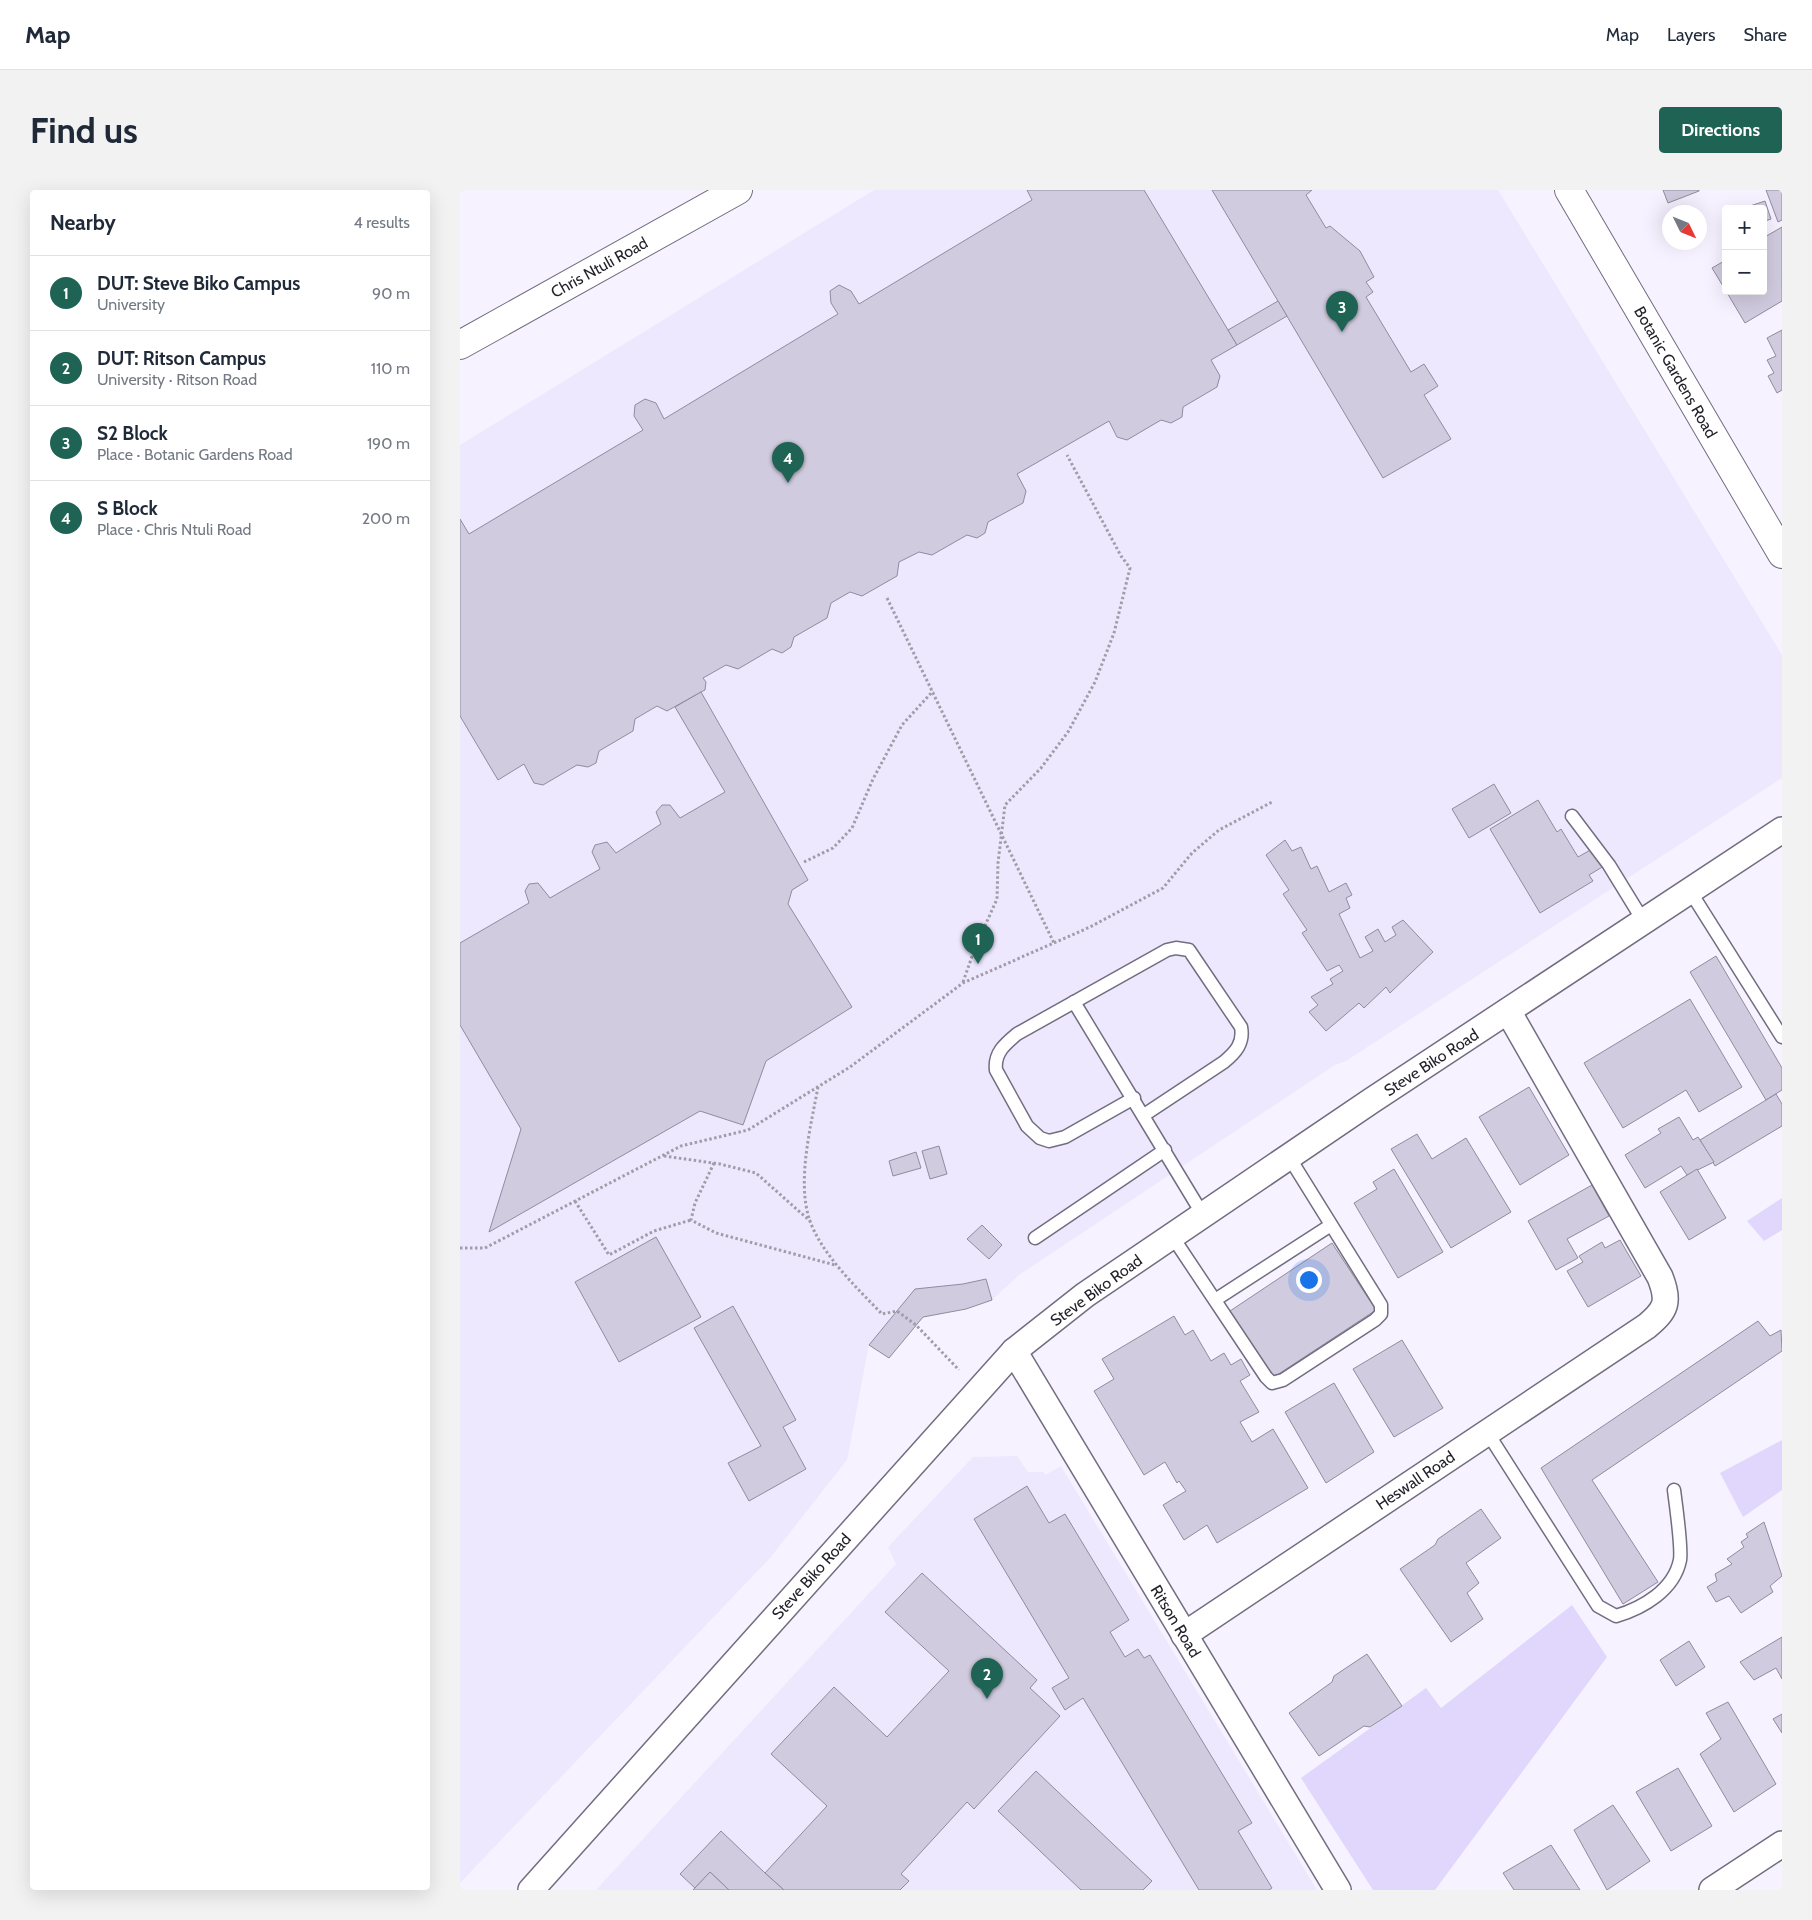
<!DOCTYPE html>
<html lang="en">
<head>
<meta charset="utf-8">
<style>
	:root { --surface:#fff; --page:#f2f2f3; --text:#1f2937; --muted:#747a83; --line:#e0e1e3; --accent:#1f6354 }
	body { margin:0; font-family:Cabin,sans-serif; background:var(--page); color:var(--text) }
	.controls { position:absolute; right:15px; top:15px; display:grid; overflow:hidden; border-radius:5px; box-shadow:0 5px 20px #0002 }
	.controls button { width:45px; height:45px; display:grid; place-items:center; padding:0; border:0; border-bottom:1px solid var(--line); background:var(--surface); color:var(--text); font:25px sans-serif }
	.compass { position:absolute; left:1202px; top:15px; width:45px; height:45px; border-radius:50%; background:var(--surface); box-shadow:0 5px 20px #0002; rotate:133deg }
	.you { position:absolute; left:848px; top:1089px; width:18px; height:18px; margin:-12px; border:4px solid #fff; border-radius:50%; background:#1a73e8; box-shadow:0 0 0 8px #1a73e833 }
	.badge { display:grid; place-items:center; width:32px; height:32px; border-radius:50%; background:var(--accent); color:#fff; font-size:16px; font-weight:700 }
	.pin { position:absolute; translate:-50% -41px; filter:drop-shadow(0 1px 2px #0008) }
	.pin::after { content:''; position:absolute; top:26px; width:18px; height:15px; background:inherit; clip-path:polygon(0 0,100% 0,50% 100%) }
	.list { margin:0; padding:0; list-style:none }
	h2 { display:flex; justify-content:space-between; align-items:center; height:65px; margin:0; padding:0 20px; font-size:21px }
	h2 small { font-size:16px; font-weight:400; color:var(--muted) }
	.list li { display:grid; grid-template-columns:32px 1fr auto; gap:15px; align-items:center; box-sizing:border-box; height:75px; padding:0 20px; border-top:1px solid var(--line) }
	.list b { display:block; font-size:19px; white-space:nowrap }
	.list p { margin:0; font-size:16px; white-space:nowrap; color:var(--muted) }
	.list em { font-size:16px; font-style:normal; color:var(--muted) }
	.map { position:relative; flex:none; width:1322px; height:1700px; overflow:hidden; border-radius:5px }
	header { display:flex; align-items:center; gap:30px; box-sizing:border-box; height:70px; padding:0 25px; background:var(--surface); border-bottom:1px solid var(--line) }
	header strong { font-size:24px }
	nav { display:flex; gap:28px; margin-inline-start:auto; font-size:18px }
	.intro { display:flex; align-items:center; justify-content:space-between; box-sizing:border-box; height:120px; padding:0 30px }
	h1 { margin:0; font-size:35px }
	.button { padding:12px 22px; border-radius:5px; background:var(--accent); color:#fff; font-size:18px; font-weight:700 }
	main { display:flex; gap:30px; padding:0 30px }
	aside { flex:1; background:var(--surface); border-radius:5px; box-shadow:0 5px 20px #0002 }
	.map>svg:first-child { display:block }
	.built { fill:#eee8ff }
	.green { fill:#e1d7fd }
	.building { fill:#d0cbdf; stroke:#908b9e }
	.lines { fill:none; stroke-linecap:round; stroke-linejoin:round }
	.service-casing { stroke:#726d7f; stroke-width:15 }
	.minor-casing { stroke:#726d7f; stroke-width:28 }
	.secondary-casing { stroke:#726d7f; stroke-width:30 }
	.primary-casing { stroke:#726d7f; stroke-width:30 }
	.path { stroke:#a19da8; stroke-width:3; stroke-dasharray:2.5 2.5; stroke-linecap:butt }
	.service { stroke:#fff; stroke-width:12 }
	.minor { stroke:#fff; stroke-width:25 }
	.secondary { stroke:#fff; stroke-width:28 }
	.primary { stroke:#fff; stroke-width:28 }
	.labels { text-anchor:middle; stroke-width:5; stroke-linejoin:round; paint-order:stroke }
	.street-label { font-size:16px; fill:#211f27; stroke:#fff }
</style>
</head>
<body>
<header>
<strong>Map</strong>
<nav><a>Map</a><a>Layers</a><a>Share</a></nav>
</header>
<div class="intro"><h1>Find us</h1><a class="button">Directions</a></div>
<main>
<aside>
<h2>Nearby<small>4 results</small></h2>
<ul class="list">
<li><span class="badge">1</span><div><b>DUT: Steve Biko Campus</b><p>University</p></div><em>90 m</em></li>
<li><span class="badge">2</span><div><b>DUT: Ritson Campus</b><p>University · Ritson Road</p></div><em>110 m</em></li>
<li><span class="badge">3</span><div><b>S2 Block</b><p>Place · Botanic Gardens Road</p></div><em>190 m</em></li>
<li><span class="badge">4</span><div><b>S Block</b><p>Place · Chris Ntuli Road</p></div><em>200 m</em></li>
</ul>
</aside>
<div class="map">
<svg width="1322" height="1700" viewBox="0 0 1322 1700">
	<rect width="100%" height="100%" fill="#f6f2ff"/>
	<g class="built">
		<path d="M414,0H1038L1322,465V588L886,871L875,875L559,1085L532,1110L506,1119L463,1127L429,1168L409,1155L387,1270L310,1368L0,1693V255Z"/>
		<path d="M557,1266L568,1282H584L585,1285L601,1276L857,1700H136L436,1374L428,1357L513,1267Z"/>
	</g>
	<g class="green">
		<path d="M1322,1008V1040L1304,1051L1287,1031Z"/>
		<path d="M1322,1250V1300L1283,1327L1260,1283Z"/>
		<path d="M1112,1415L1147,1467L975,1700H913L841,1588L966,1498L981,1518Z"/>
	</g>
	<g class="building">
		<path d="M567,0H684L777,155L751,170L760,186L757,197L723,217L722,227L711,233L701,230L667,250L657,247L649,231L557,284L566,301L563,313L528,332L525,343L517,348L507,345L472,365L459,362L439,372L437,386L402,406L390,402L371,413L367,428L334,447L331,457L322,463L312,459L278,479L266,475L243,488L246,492L245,500L241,502L207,521L197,516L175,529L173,541L139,561L136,573L128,577L117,575L83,595L74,593L64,574L38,590L0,526V329L9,344L183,240L174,226L175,215L185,209L196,213L204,229L378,124L371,113L370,101L379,95L391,101L399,114L572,10Z"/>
		<path d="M752,0H852L846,5L866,38L870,36L900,61L914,87L906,92L913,102L906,107L951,182L964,174L978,196L964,205L991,249L923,288Z"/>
		<path d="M1203,0H1239V1L1208,13Z"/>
		<path d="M1306,0H1322V30L1318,32Z"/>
		<path d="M1305,11L1311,29L1303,32V19H1281Z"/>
		<path d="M1322,37V111L1285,133L1266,101H1303V48Z"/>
		<path d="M1266,70V101L1252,78Z"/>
		<path d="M818,111L827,126L777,155L768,140Z"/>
		<path d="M1322,140V200L1317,203L1308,186L1314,183L1307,170L1316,166L1307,148Z"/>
		<path d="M241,502L348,690L332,700L328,714L392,817L306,871L283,935L240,921L29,1042L61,939L0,835V753L69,713L65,701L69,694L78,693L90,708L140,679L132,662L135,655L147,652L156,663L201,634L196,622L202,615H210L220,628L265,602L215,517Z"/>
		<path d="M1034,594L1051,623L1009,648L992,619Z"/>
		<path d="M1078,610L1097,642L1101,639L1118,667L1134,658L1144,676L1129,685L1133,691L1080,723L1030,639Z"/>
		<path d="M825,650L832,661L841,657L851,679L857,676L869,702L886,693L892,705L886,708L890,718L879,724L900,768L913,761L905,747L918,739L925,752L936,745L932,737L943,730L973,762L930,803L926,797L904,818L899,813L866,841L849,822L858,815L851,807L873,794L870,789L883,781L879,775L867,781L842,743L847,740L823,704L829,700L806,665Z"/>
		<path d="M1256,766L1322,878V900L1306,910L1230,782Z"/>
		<path d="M1230,809L1282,897L1239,922L1226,900L1163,938L1124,873Z"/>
		<path d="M1069,897L1109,965L1060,995L1019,927Z"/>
		<path d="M1316,904L1322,914V936L1255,976L1240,950Z"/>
		<path d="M1219,927L1233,950L1238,947L1254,972L1227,985L1221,976L1185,998L1165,965L1201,943L1198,939Z"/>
		<path d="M957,944L972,969L1006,948L1051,1022L991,1058L931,959Z"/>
		<path d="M479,956L487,984L470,989L462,961Z"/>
		<path d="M456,962L461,978L433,986L429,971Z"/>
		<path d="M934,979L983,1062L938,1088L894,1013L917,999L913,992Z"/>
		<path d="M1237,979L1266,1028L1229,1050L1200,1002Z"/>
		<path d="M1132,995L1149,1026L1107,1049L1118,1068L1096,1080L1068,1031Z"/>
		<path d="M522,1035L542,1055L529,1069L507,1049Z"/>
		<path d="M196,1047L241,1127L159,1172L115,1092Z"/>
		<path d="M1160,1050L1181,1086L1128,1117L1107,1081L1123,1072L1119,1066L1142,1052L1145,1058Z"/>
		<path d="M872,1053L916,1120L814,1187L770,1121Z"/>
		<path d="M526,1089L532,1110L506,1119L463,1127L429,1168L409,1155L455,1099L503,1094Z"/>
		<path d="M273,1116L336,1230L323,1237L346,1279L289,1311L268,1273L301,1256L234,1138Z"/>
		<path d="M714,1126L725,1145L733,1140L751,1171L764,1163L771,1175L781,1169L790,1185L780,1191L799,1222L780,1232L792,1252L813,1239L848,1298L757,1353L747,1335L724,1350L703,1315L726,1301L719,1291L717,1293L705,1272L684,1285L634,1201L654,1189L642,1169Z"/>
		<path d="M1298,1131L1310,1146L1321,1140L1322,1161L1132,1290L1198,1392L1163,1414L1081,1278Z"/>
		<path d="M942,1150L983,1218L934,1247L893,1179Z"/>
		<path d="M874,1193L914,1262L866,1293L825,1222Z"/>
		<path d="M567,1296L589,1333L605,1324L669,1430L650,1442L665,1467L678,1459L684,1468L690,1465L792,1633L778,1641L812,1698L809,1700H739L623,1508L605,1520L592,1498L609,1488L514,1329Z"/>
		<path d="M1021,1319L1041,1348L1006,1373L1019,1393L1007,1403L1023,1429L991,1452L940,1379L975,1355L978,1349Z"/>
		<path d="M1304,1332L1322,1386L1310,1396L1313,1402L1281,1423L1269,1406L1256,1412L1247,1397L1257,1391L1255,1384L1272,1374L1267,1369L1284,1357L1281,1352L1288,1347L1286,1344Z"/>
		<path d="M462,1383L577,1490L570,1498L600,1526L514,1619L507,1612L441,1684L449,1691L440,1700H324L305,1683L367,1616L311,1564L374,1497L427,1547L489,1481L425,1422Z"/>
		<path d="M1322,1447V1489L1316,1478L1294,1490L1280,1472Z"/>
		<path d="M1229,1451L1245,1477L1216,1496L1200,1470Z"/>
		<path d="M907,1464L942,1516L910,1537L904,1536L859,1566L829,1523L872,1492L874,1486Z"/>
		<path d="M1268,1512L1316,1594L1274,1622L1240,1564L1261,1549L1246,1523Z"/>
		<path d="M1322,1524V1543L1313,1529Z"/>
		<path d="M1218,1578L1252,1636L1211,1661L1176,1602Z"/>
		<path d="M576,1581L692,1691L683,1700H621L538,1621Z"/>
		<path d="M1153,1615L1190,1671L1147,1700L1114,1640Z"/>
		<path d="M261,1641L305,1683L324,1700H269L250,1682L235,1698L220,1684Z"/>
		<path d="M1091,1655L1120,1700H1054L1043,1683Z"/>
		<path d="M250,1682L269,1700H233Z"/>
	</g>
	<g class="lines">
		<defs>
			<g id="service">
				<path d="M1112,626L1149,675L1184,732"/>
				<path d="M1230,701L1322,847"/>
				<path d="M614,812L743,1025"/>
				<path d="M674,908L605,947L589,951L580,948L567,936L536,880C534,863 545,854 557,844L707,760L716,758L729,760L781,837C784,853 776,862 764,872L684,925"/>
				<path d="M712,1046L806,1187L812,1193L823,1190L915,1130L921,1124V1115L829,967"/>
				<path d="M575,1048L705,960"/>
				<path d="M755,1110L871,1035"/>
				<path d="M1027,1242L1138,1416L1156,1426C1183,1418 1214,1400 1220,1370C1222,1357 1216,1316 1214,1300"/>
			</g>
			<g id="minor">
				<path d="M554,1161L878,1700"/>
				<path d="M724,1445L1187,1136C1206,1120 1210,1112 1200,1087L1048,821"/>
				<path d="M71,1700L554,1161L625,1105L712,1046L911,911L1322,640"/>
				<path d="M1252,1700L1322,1654"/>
			</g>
			<path id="secondary" d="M0,155L278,0"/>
			<path id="primary" d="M1109,0L1322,364"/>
		</defs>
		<use href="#service" class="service-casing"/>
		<use href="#minor" class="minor-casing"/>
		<use href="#secondary" class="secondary-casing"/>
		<use href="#primary" class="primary-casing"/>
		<g class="path">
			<path d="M427,408L594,753"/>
			<path d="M344,672L373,658L392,638L413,589L442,535L473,501"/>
			<path d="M503,792L515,758L537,709L538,673L545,615L581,578L608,542L635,492L654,443L670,378L661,366L607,265"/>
			<path d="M358,897C351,935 337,990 349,1028C360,1063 397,1098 422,1124L437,1121L456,1135L499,1180"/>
			<path d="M204,966L260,974L296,983L350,1031"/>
			<path d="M254,973L235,1013L231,1030L256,1043L375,1075"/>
			<path d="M115,1011L149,1065L194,1041L231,1030"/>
			<path d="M0,1058H25L221,956L288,940L390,877L503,793L630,737L703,698L732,663L759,640L812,612"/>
		</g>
		<use href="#service" class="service"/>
		<use href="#minor" class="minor"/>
		<use href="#secondary" class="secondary"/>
		<use href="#primary" class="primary"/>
	</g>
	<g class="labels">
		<g class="street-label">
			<text transform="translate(139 77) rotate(-29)" y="6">Chris Ntuli Road</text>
			<text transform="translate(1216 182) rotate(60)" y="6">Botanic Gardens Road</text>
			<text transform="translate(971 872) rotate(-33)" y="6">Steve Biko Road</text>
			<text transform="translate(636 1100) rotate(-36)" y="6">Steve Biko Road</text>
			<text transform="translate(955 1290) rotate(-34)" y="6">Heswall Road</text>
			<text transform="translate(351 1386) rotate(-48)" y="6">Steve Biko Road</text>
			<text transform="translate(716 1431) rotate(59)" y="6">Ritson Road</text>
		</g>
	</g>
</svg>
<div class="controls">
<button>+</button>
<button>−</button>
</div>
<svg class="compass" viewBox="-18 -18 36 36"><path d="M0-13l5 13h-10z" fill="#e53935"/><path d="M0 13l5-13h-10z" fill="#747a83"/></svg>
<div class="you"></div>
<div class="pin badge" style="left:518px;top:774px">1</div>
<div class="pin badge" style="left:527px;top:1509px">2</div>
<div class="pin badge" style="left:882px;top:142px">3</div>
<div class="pin badge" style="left:328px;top:293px">4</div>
</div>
</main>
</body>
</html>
